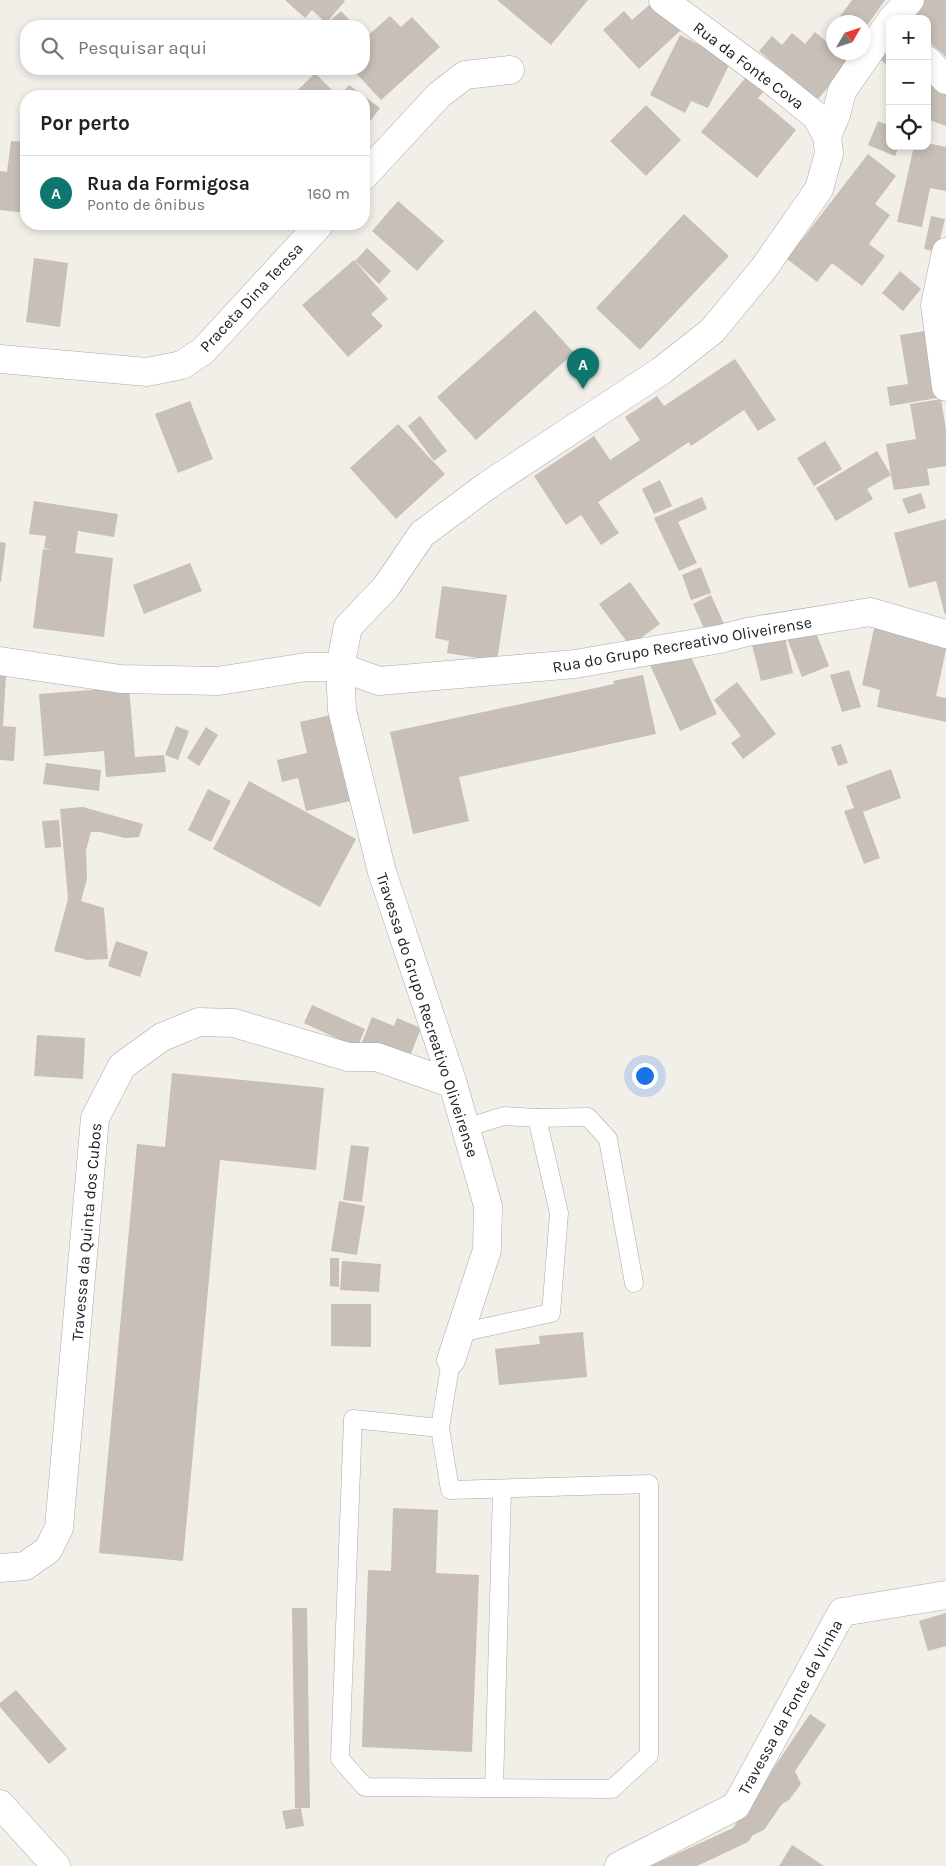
<!DOCTYPE html>
<html lang="pt">
<head>
<meta charset="utf-8">
<style>
	:root { --surface:#fff; --page:#f2f2f2; --text:#222; --muted:#767676; --line:#e0e0e0; --accent:#0f766e }
	body { margin:0; font-family:Karla,sans-serif; background:var(--page); color:var(--text) }
	.controls { position:absolute; right:15px; top:15px; display:grid; overflow:hidden; border-radius:10px; box-shadow:0 2px 8px #0003 }
	.controls button { width:45px; height:45px; display:grid; place-items:center; padding:0; border:0; border-bottom:1px solid var(--line); background:var(--surface); color:var(--text); font:25px sans-serif }
	.compass { position:absolute; left:826px; top:15px; width:45px; height:45px; border-radius:50%; background:var(--surface); box-shadow:0 2px 8px #0003; rotate:51deg }
	.you { position:absolute; left:644px; top:1075px; width:18px; height:18px; margin:-12px; border:4px solid #fff; border-radius:50%; background:#1a73e8; box-shadow:0 0 0 8px #1a73e833 }
	.badge { display:grid; place-items:center; width:32px; height:32px; border-radius:50%; background:var(--accent); color:#fff; font-size:16px; font-weight:700 }
	.pin { position:absolute; translate:-50% -41px; filter:drop-shadow(0 1px 2px #0008) }
	.pin::after { content:''; position:absolute; top:26px; width:18px; height:15px; background:inherit; clip-path:polygon(0 0,100% 0,50% 100%) }
	.list { margin:0; padding:0; list-style:none }
	h2 { display:flex; justify-content:space-between; align-items:center; height:65px; margin:0; padding:0 20px; font-size:21px }
	h2 small { font-size:16px; font-weight:400; color:var(--muted) }
	.list li { display:grid; grid-template-columns:32px 1fr auto; gap:15px; align-items:center; box-sizing:border-box; height:75px; padding:0 20px; border-top:1px solid var(--line) }
	.list b { display:block; font-size:19px; white-space:nowrap }
	.list p { margin:0; font-size:16px; white-space:nowrap; color:var(--muted) }
	.list em { font-size:16px; font-style:normal; color:var(--muted) }
	.icon { flex:none; width:28px; height:28px; fill:none; stroke:currentColor; stroke-width:2; stroke-linecap:round; stroke-linejoin:round }
	.map { position:relative; flex:none; width:946px; height:1866px; overflow:hidden }
	.search { position:absolute; background:var(--surface); box-shadow:0 2px 8px #0003; left:20px; top:20px; width:350px; height:55px; display:flex; align-items:center; gap:12px; box-sizing:border-box; padding:0 18px; border-radius:20px; color:var(--muted); font-size:19px }
	.panel { position:absolute; background:var(--surface); box-shadow:0 2px 8px #0003; left:20px; top:90px; width:350px; height:140px; border-radius:20px }
	.map>svg:first-child { display:block }
	.building { fill:#c7bfb8 }
	.lines { fill:none; stroke-linecap:round; stroke-linejoin:round }
	.lane-casing { stroke:#a9a9a9; stroke-width:19 }
	.street-casing { stroke:#a9a9a9; stroke-width:29 }
	.lane { stroke:#fff; stroke-width:18 }
	.street { stroke:#fff; stroke-width:28 }
	.labels { text-anchor:middle; stroke-width:4.5; stroke-linejoin:round; paint-order:stroke }
	.street-label { font-size:16px; fill:#222; stroke:#fff }
</style>
</head>
<body>
<div class="map">
<svg width="946" height="1866" viewBox="0 0 946 1866">
	<rect width="100%" height="100%" fill="#f2efe9"/>
	<g class="building">
		<path d="M285,0H343L345,1L326,23L312,10L305,18Z"/>
		<path d="M497,0H588L551,45Z"/>
		<path d="M655,0L681,30L639,69L603,30L624,11L632,20Z"/>
		<path d="M852,0H885L864,30V22H836Z"/>
		<path d="M923,0H946V57L927,40V19H905Z"/>
		<path d="M341,11L355,26H324Z"/>
		<path d="M390,16L401,27L412,17L440,47L381,100L352,69H364V36L365,38Z"/>
		<path d="M815,32L834,48V52H839L850,62L817,100L759,51L772,36L782,45L792,33L805,44Z"/>
		<path d="M680,35L731,61L708,108L691,101L685,113L650,95Z"/>
		<path d="M890,38V68L875,55Z"/>
		<path d="M927,64L946,82V126L927,119Z"/>
		<path d="M315,73L338,96H292Z"/>
		<path d="M746,77L764,91L758,98L796,130L757,178L701,132Z"/>
		<path d="M349,85L380,108L371,120L364,115V96H340Z"/>
		<path d="M646,105L681,140L646,176L610,141Z"/>
		<path d="M878,121L890,126V146H899L895,156L868,145Z"/>
		<path d="M11,141L26,142V213L0,210V171L7,172Z"/>
		<path d="M927,143L946,147V191L930,188L922,227L897,222L914,146H927Z"/>
		<path d="M868,154L896,176L875,204L890,215L869,244L885,256L862,286L832,263L817,282L787,259Z"/>
		<path d="M398,201L444,241L417,271L372,231Z"/>
		<path d="M684,214L729,256L640,350L596,308Z"/>
		<path d="M931,216L945,219L937,252L924,249Z"/>
		<path d="M367,248L391,271L379,284L355,261Z"/>
		<path d="M34,258L68,263L60,327L26,322Z"/>
		<path d="M354,260L388,299L371,314L383,326L348,357L302,305Z"/>
		<path d="M900,271L921,289L903,311L882,293Z"/>
		<path d="M535,310L574,353L476,440L437,397Z"/>
		<path d="M931,330L943,397L890,406L887,387L908,384L900,335Z"/>
		<path d="M735,359L776,420L758,431L744,410L691,446L689,442L598,502L619,533L601,545L581,515L566,525L534,476L594,436L610,460L640,440L625,417L657,396L664,406Z"/>
		<path d="M941,399L946,430V466L927,469L930,485L894,490L891,475L867,489L873,499L836,521L816,488L877,451L891,475L886,444L916,439L910,404Z"/>
		<path d="M190,401L213,459L178,473L155,414Z"/>
		<path d="M420,416L447,451L434,461L408,426Z"/>
		<path d="M398,424L445,474L396,519L350,468Z"/>
		<path d="M825,441L842,469L814,486L797,458Z"/>
		<path d="M660,480L672,506L654,514L642,489Z"/>
		<path d="M921,493L926,508L908,514L902,499Z"/>
		<path d="M702,497L707,509L678,522L697,563L679,571L654,518Z"/>
		<path d="M34,501L118,514L114,537L78,531L75,553L113,558L104,637L33,628L43,549L52,550L44,548L46,536L29,534Z"/>
		<path d="M946,519V614L945,615L936,581L909,588L894,533Z"/>
		<path d="M0,542L6,543L1,582H0Z"/>
		<path d="M190,563L202,591L144,614L133,585Z"/>
		<path d="M701,567L711,593L691,600L682,575Z"/>
		<path d="M630,582L660,624L630,646L599,604Z"/>
		<path d="M442,586L507,595L497,661L447,653L449,641L435,638Z"/>
		<path d="M711,595L725,626L707,635L693,604Z"/>
		<path d="M876,619L946,635V650L936,696L946,698V722L877,707L880,690L862,685Z"/>
		<path d="M813,625L829,666L802,677L786,636Z"/>
		<path d="M783,629L793,673L761,681L750,637Z"/>
		<path d="M687,648L717,714L680,731L650,665Z"/>
		<path d="M849,670L861,707L842,712L830,675Z"/>
		<path d="M0,674L6,675L3,726L16,727L14,761L0,760Z"/>
		<path d="M643,675L656,734L459,777L469,821L413,834L390,732L614,684L613,681Z"/>
		<path d="M737,682L776,734L743,759L731,743L741,736L714,700Z"/>
		<path d="M129,687L135,757L164,755L166,772L106,777L104,751L44,756L39,694Z"/>
		<path d="M335,714L355,800L306,811L298,778L282,782L277,760L307,753L300,722Z"/>
		<path d="M176,726L189,731L178,760L165,755Z"/>
		<path d="M206,727L218,735L199,766L187,758Z"/>
		<path d="M841,744L848,763L838,766L831,747Z"/>
		<path d="M46,763L101,770L99,791L43,784Z"/>
		<path d="M891,769L901,798L863,812L880,858L864,864L844,811L854,808L846,786Z"/>
		<path d="M249,781L356,839L320,907L213,849Z"/>
		<path d="M208,789L231,801L211,842L188,830Z"/>
		<path d="M83,807L143,824L139,837L125,838L100,832H91L86,850L87,879L81,901L104,908L108,959L87,960L54,951L68,899L60,809Z"/>
		<path d="M59,820L61,847L45,848L42,821Z"/>
		<path d="M116,941L148,952L140,977L108,966Z"/>
		<path d="M312,1005L365,1029L357,1048L304,1023Z"/>
		<path d="M372,1017L394,1026L397,1018L421,1028L407,1064L361,1045Z"/>
		<path d="M37,1035L85,1038L83,1079L34,1076Z"/>
		<path d="M172,1073L324,1088L316,1170L220,1160L183,1561L99,1553L137,1144L165,1147Z"/>
		<path d="M351,1145L369,1147L362,1202L343,1200Z"/>
		<path d="M339,1201L365,1206L357,1255L331,1251Z"/>
		<path d="M330,1258H339V1287L330,1286Z"/>
		<path d="M342,1261L381,1264L379,1292L340,1290Z"/>
		<path d="M331,1304H371V1347L331,1346Z"/>
		<path d="M583,1332L587,1377L499,1385L495,1349L540,1344L539,1336Z"/>
		<path d="M393,1508L438,1510L436,1573L479,1575L472,1752L362,1747L368,1570L391,1571Z"/>
		<path d="M292,1608H307L310,1808H295Z"/>
		<path d="M946,1613V1646L928,1651L919,1621Z"/>
		<path d="M16,1690L67,1749L49,1764L0,1707V1703Z"/>
		<path d="M810,1714L826,1725L795,1771L801,1784L789,1800L782,1804L764,1830L753,1835L748,1842L697,1866H650L733,1828Z"/>
		<path d="M301,1808L304,1826L286,1829L282,1811Z"/>
		<path d="M792,1845L824,1866H779Z"/>
	</g>
	<g class="lines">
		<defs>
			<g id="lane">
				<path d="M537,1118L588,1117L608,1139L634,1283"/>
				<path d="M460,1333L551,1313L559,1213L537,1118L504,1116L465,1128"/>
				<path d="M440,1428L353,1419L340,1759L365,1787L612,1789L649,1755V1484L450,1490L440,1428L451,1360"/>
				<path d="M494,1788L502,1489"/>
			</g>
			<g id="street">
				<path d="M663,0L770,79L816,116L827,136"/>
				<path d="M892,19L910,0"/>
				<path d="M927,60L946,80"/>
				<path d="M364,176L439,95L465,75L510,70"/>
				<path d="M946,252L935,305L946,387"/>
				<path d="M0,359L147,372L182,365L203,351L320,224"/>
				<path d="M0,661L121,679L218,681L306,667H340L379,681L575,664L720,639L747,632L870,612L946,634"/>
				<path d="M451,1360L487,1250L488,1206L453,1084L382,872L342,710L340,667L348,627L386,587L422,534L488,485L661,371L712,331L764,268L819,189L829,153L827,136L836,115L842,91L890,22"/>
				<path d="M0,1568L25,1566L48,1550L59,1528L95,1118L122,1066L162,1037L199,1022L234,1023L348,1057H377L453,1084"/>
				<path d="M0,1804L56,1866"/>
				<path d="M619,1866L736,1806L842,1612L946,1595"/>
			</g>
		</defs>
		<use href="#lane" class="lane-casing"/>
		<use href="#street" class="street-casing"/>
		<use href="#lane" class="lane"/>
		<use href="#street" class="street"/>
	</g>
	<g class="labels">
		<g class="street-label">
			<text transform="translate(749 65) rotate(37)" y="6">Rua da Fonte Cova</text>
			<text transform="translate(251 297) rotate(-47)" y="6">Praceta Dina Teresa</text>
			<text transform="translate(682 644) rotate(-10)" y="6">Rua do Grupo Recreativo Oliveirense</text>
			<text transform="translate(428 1015) rotate(72)" y="6">Travessa do Grupo Recreativo Oliveirense</text>
			<text transform="translate(86 1232) rotate(-85)" y="6">Travessa da Quinta dos Cubos</text>
			<text transform="translate(790 1707) rotate(-61)" y="6">Travessa da Fonte da Vinha</text>
		</g>
	</g>
</svg>
<div class="controls">
<button>+</button>
<button>−</button>
<button><svg class="icon" aria-label="locate" viewBox="0 0 24 24"><circle cx="12" cy="12" r="6"/><path d="M12 2v4M12 18v4M2 12h4M18 12h4"/></svg></button>
</div>
<svg class="compass" viewBox="-18 -18 36 36"><path d="M0-13l5 13h-10z" fill="#e53935"/><path d="M0 13l5-13h-10z" fill="#767676"/></svg>
<div class="you"></div>
<div class="pin badge" style="left:583px;top:389px">A</div>
<div class="search"><svg class="icon" aria-label="search" viewBox="0 0 24 24"><circle cx="10" cy="10" r="6"/><path d="M15 15l6 6"/></svg>Pesquisar aqui</div>
<section class="panel">
<h2>Por perto<small></small></h2>
<ul class="list">
<li><span class="badge">A</span><div><b>Rua da Formigosa</b><p>Ponto de ônibus</p></div><em>160 m</em></li>
</ul>
</section>
</div>
</body>
</html>
